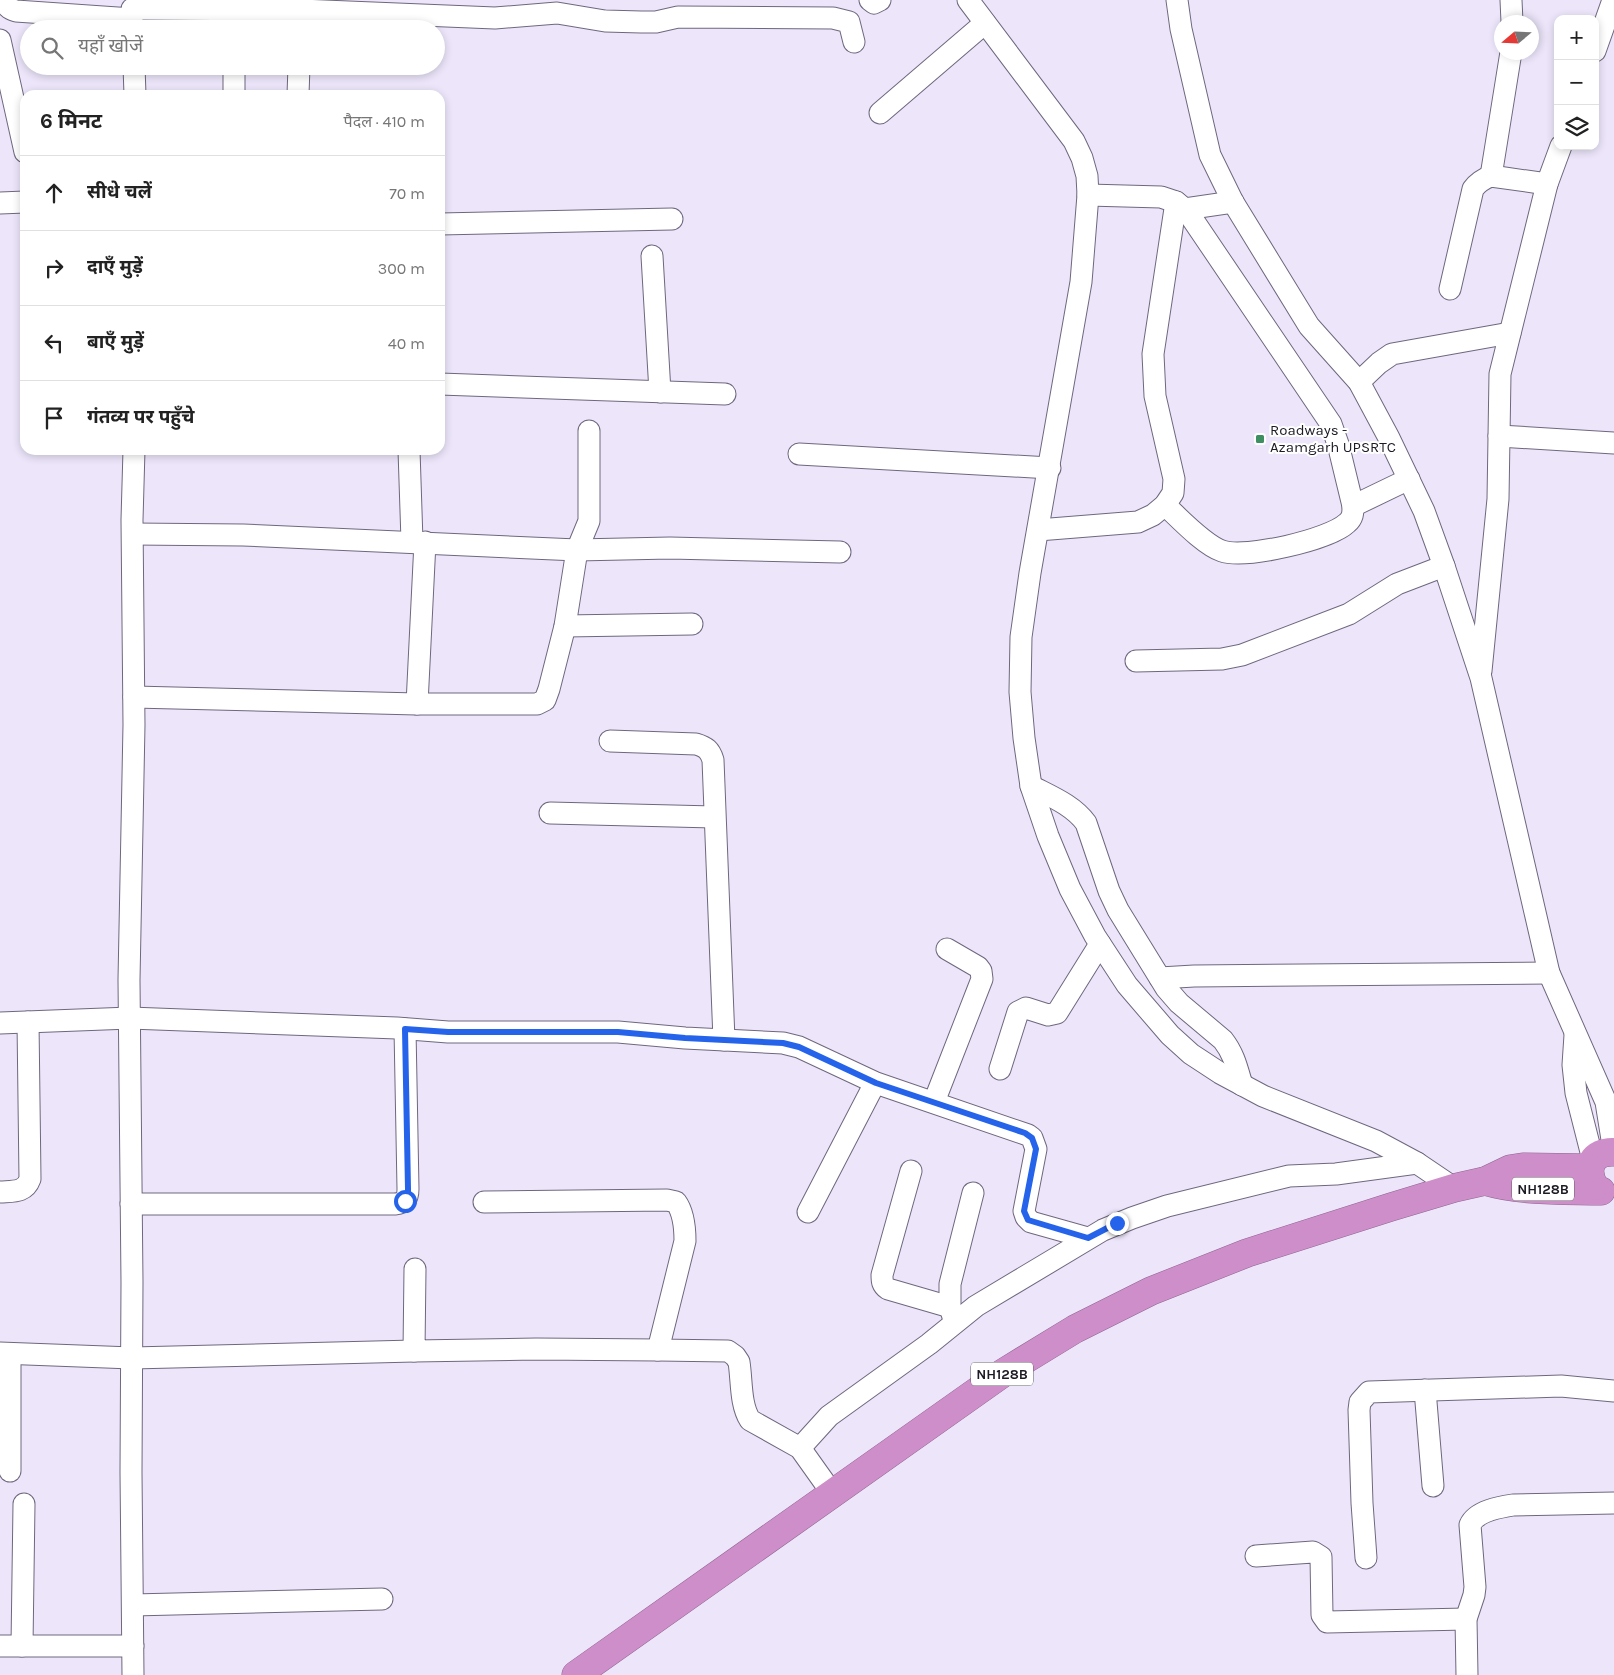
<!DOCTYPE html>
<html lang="hi">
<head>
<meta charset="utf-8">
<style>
	:root { --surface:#fff; --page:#f6f6f6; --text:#222; --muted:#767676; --line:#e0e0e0 }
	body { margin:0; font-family:Karla,"Noto Sans Devanagari",sans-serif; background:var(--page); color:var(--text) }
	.controls { position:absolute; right:15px; top:15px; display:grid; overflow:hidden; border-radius:10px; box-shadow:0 2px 8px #0003 }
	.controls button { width:45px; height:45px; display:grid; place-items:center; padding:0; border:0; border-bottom:1px solid var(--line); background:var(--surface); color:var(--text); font:25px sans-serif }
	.compass { position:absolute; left:1494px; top:15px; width:45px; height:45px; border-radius:50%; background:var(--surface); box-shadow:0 2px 8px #0003; rotate:251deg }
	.stop { position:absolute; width:15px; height:15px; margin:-11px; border:4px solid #2563eb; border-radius:50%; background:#fff }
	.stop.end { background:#2563eb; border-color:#fff; box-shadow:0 1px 5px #0008 }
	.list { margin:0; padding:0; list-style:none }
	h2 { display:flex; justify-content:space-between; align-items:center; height:65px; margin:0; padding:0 20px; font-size:21px }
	h2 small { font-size:16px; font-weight:400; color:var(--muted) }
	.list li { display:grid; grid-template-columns:32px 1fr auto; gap:15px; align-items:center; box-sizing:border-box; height:75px; padding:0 20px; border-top:1px solid var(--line) }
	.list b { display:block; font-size:19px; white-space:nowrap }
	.list em { font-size:16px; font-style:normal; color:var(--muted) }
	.icon { flex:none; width:28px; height:28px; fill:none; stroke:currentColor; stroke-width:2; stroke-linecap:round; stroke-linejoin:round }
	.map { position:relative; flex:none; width:1614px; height:1675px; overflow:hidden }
	.search { position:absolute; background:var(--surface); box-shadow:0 2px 8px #0003; left:20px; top:20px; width:425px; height:55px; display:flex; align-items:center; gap:12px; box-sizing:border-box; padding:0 18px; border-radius:28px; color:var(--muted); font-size:19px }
	.panel { position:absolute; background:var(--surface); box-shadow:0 2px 8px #0003; left:20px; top:90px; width:425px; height:365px; border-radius:15px }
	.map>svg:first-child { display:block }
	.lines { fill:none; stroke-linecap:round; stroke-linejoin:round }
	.minor-casing { stroke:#6f677e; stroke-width:23 }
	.highway-casing { stroke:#90658f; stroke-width:29 }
	.minor { stroke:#fff; stroke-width:21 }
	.highway { stroke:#ce8ec9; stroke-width:28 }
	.route { stroke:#2563eb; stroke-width:6 }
	.poi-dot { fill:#3d8f61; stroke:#fff; stroke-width:2 }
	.labels { text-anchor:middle; stroke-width:4; stroke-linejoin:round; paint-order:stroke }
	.shield { fill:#fff; stroke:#615f65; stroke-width:1 }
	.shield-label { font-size:14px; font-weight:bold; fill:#1d1a23 }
	.poi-label { font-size:15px; fill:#1d1a23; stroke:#fff; text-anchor:start }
</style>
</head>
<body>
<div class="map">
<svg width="1614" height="1675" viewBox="0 0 1614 1675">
	<rect width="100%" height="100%" fill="#ede6fb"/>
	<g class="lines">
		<defs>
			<g id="minor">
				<path d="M5,0C7,7 9,9 16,11L132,19"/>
				<path d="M870,0L874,3L880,0"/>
				<path d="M968,0L1074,141L1082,158L1087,176L1088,195L1081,282L1030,573L1021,637L1020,692L1024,738L1031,786L1048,836L1070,889L1095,936L1127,985L1170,1035L1191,1054L1220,1073L1263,1096L1376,1141L1417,1163L1454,1188"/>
				<path d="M1177,0L1181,29L1210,155L1233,202L1309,326L1359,382L1389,438L1424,511L1444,566L1481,678L1549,973L1606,1102L1614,1152"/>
				<path d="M1511,0L1512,22"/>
				<path d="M132,9L300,10L495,18L557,13L605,21L641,22H656L678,17L833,18L849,22L854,42"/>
				<path d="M0,40L25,152"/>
				<path d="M1595,51L1613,0"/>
				<path d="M134,66L135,95"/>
				<path d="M234,66V95"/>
				<path d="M298,95L299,66"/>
				<path d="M880,113L985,23"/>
				<path d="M1491,176L1511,52"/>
				<path d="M1088,195L1161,197L1176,202L1187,211L1331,424L1338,444L1353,506C1353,513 1353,518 1347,523C1329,540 1245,559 1222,551C1204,545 1179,518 1165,505"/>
				<path d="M0,203L25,202"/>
				<path d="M1185,209L1233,202"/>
				<path d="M440,224L672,219"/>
				<path d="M652,256L660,392"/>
				<path d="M1450,289L1473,189C1478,182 1483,179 1491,176L1547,184"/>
				<path d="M1359,382L1379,363L1392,354L1510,333"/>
				<path d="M440,384L725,394"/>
				<path d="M1499,436L1614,443"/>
				<path d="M409,450L412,541"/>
				<path d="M799,454L1050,468"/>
				<path d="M1353,506L1409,479"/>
				<path d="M1038,530L1138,522L1153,515L1165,505L1173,493L1174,479L1155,396L1153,354L1176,202"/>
				<path d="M133,534L243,535L577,550L670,548L840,552"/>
				<path d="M565,626L692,624"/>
				<path d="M1136,661L1222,659L1242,655L1349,614L1397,584L1444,566"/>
				<path d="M1481,671L1498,499L1500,374L1547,184L1561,146"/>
				<path d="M134,697L417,704H537L545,700L549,689L565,626L577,550L589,521V431"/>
				<path d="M417,704L425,542"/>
				<path d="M610,741L696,744C706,747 710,750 713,760L724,1040"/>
				<path d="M1031,786C1050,796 1073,805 1086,823L1109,891L1118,910L1166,988L1179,1003L1223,1040C1234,1054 1237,1068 1242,1085"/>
				<path d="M550,813L714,817"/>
				<path d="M1160,978L1194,976L1549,973"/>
				<path d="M0,1023L130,1018L397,1028L448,1032H618L685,1038L783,1043L799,1047L876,1083L1028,1135L1032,1138L1036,1149L1024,1211L1026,1217L1031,1222L1088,1238"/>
				<path d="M1575,1035L1573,1065L1576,1093L1593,1160"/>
				<path d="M1000,1069L1018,1012L1026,1008L1048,1015L1057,1013L1100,944"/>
				<path d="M934,1102L982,979L981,971L978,967L947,949"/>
				<path d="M911,1171L882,1275C882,1281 882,1285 888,1289L950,1307"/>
				<path d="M0,1192C13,1191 25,1193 30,1179L28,1022"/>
				<path d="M484,1202L667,1200L676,1202C684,1213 685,1229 685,1241L658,1350L728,1351L735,1356L739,1362C742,1381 740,1404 750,1420L800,1448L832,1493"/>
				<path d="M131,1204H395C405,1203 408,1199 408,1189L405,1029"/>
				<path d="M808,1212L875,1083"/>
				<path d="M415,1269L414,1351L536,1349L658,1350"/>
				<path d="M954,1320L950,1307V1284L973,1193"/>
				<path d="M0,1353L132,1358L414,1351"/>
				<path d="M10,1354V1471"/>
				<path d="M1425,1390L1433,1486"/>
				<path d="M800,1448L829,1416L929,1344L976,1306L1103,1230L1132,1218L1167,1206L1289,1176L1336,1174L1417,1163"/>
				<path d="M1256,1556L1313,1552L1321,1557L1322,1615L1327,1622L1466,1619"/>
				<path d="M1366,1558L1362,1503L1359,1410L1360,1402L1369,1392L1561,1386L1614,1391"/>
				<path d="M133,1605L382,1599"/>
				<path d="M0,1646H133"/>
				<path d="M22,1646L24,1504"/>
				<path d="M133,1675L131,1472L132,1282L129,980L134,725L132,520L134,450"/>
				<path d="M1467,1675L1466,1619L1474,1595L1475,1587L1470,1525C1476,1511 1500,1507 1513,1505L1614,1503"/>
			</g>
			<g id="highway">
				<path d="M1485,1181C1522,1192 1563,1190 1601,1191"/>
				<path d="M1594,1186C1584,1167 1593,1151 1614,1152"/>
				<path d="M576,1675L1003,1373L1075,1329L1151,1291L1247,1253L1391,1207L1454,1188L1485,1181L1510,1169L1523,1167L1589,1168"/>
			</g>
		</defs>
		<use href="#minor" class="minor-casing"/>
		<use href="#highway" class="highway-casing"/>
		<use href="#minor" class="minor"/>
		<use href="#highway" class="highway"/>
	</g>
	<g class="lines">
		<path class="route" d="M405,1201L408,1197V1189L405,1029L448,1032H618L685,1038L783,1043L799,1047L876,1083L1025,1133L1032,1138L1036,1149L1024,1211L1028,1220L1088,1238L1117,1223"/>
	</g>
	<rect class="poi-dot" x="1255" y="434" width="10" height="10" rx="2.5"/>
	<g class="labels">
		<g class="shield">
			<rect x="1512" y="1177.5" width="62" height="23" rx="4"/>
			<rect x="971" y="1362.5" width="62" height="23" rx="4"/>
		</g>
		<g class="shield-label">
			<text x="1543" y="1194">NH128B</text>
			<text x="1002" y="1379">NH128B</text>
		</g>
		<g class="poi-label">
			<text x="1270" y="435">Roadways -<tspan x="1270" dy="17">Azamgarh UPSRTC</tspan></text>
		</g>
	</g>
</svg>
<div class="controls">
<button>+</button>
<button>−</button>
<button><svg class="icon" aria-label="layers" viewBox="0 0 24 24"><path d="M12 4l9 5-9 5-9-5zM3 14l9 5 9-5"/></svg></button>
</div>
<svg class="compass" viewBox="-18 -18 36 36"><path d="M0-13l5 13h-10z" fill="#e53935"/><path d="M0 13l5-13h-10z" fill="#767676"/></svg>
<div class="stop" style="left:405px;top:1201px"></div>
<div class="stop end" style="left:1117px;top:1223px"></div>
<div class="search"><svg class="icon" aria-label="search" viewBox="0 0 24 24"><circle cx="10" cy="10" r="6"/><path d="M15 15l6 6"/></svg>यहाँ खोजें</div>
<section class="panel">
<h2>6 मिनट<small>पैदल · 410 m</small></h2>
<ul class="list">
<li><svg class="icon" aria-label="ahead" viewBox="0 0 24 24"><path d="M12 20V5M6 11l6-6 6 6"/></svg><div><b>सीधे चलें</b></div><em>70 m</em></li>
<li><svg class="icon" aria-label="right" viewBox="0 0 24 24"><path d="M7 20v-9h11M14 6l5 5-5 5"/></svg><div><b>दाएँ मुड़ें</b></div><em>300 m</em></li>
<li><svg class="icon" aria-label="left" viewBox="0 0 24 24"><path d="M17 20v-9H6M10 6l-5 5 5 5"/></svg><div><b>बाएँ मुड़ें</b></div><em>40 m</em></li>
<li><svg class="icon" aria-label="arrive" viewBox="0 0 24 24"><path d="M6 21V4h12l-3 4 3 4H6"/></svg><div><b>गंतव्य पर पहुँचे</b></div></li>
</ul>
</section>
</div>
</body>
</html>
